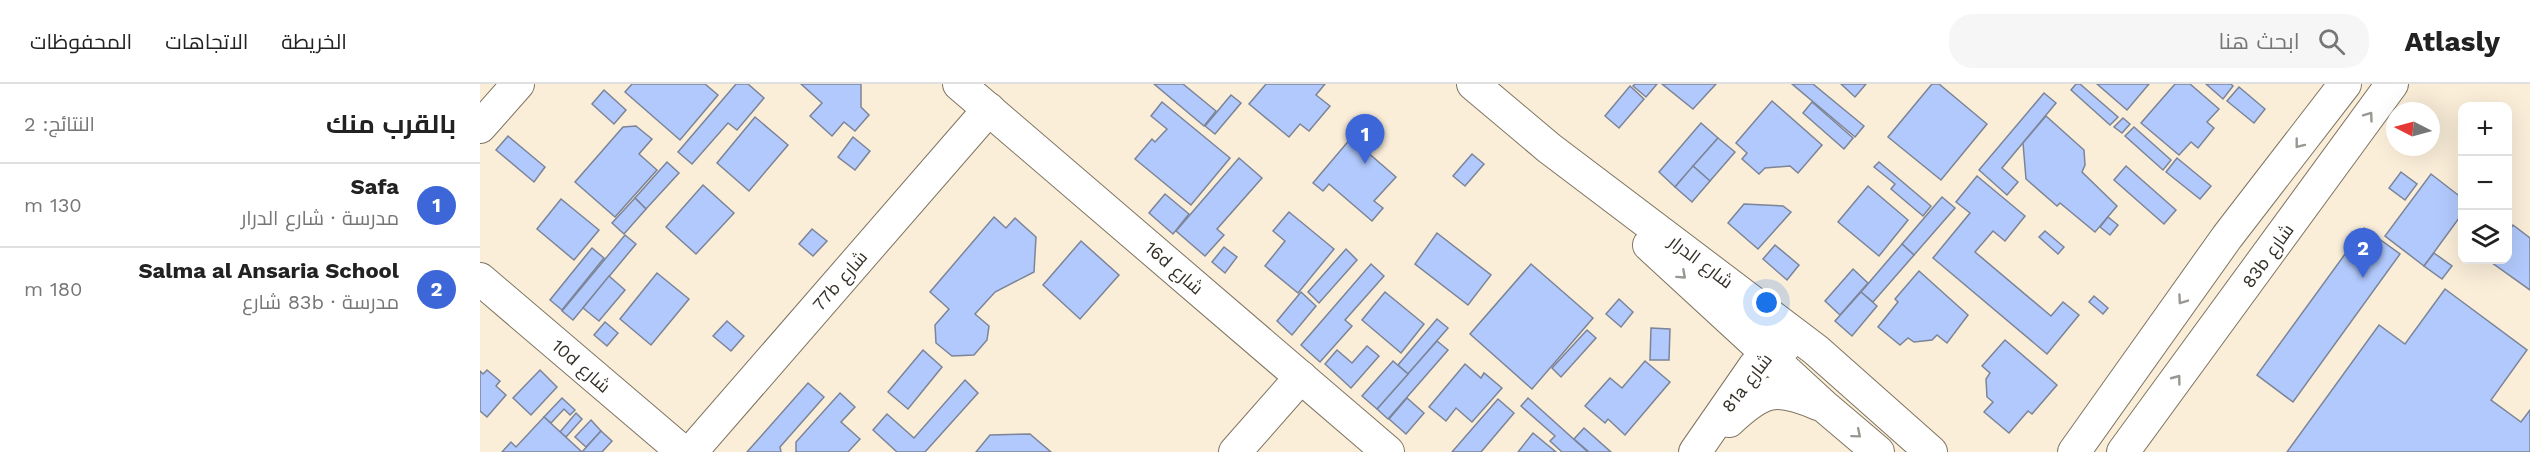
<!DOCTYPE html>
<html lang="ar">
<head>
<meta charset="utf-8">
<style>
	:root { --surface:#fff; --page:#f6f6f6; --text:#222; --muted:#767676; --line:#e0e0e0; --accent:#3d67d8 }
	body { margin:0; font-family:"Work Sans",Cairo,sans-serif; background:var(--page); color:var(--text); direction:rtl }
	.controls { position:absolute; right:18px; top:18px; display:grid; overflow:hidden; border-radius:12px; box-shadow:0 6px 24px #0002 }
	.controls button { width:54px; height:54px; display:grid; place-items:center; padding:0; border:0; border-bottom:2px solid var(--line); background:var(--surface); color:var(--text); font:30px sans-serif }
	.compass { position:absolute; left:1906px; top:18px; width:54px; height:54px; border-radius:50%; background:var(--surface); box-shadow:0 6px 24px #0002; rotate:276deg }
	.you { position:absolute; left:1287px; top:219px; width:21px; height:21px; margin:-15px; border:4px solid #fff; border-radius:50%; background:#1a73e8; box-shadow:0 0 0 9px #1a73e833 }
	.badge { display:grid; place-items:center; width:39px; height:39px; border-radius:50%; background:var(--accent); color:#fff; font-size:20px; font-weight:700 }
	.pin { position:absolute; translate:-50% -50px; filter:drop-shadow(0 2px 3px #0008) }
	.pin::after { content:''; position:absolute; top:32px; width:21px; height:18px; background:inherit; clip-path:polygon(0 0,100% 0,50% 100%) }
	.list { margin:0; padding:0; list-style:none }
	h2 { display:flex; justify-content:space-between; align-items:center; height:78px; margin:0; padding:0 24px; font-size:26px }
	h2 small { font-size:20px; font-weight:400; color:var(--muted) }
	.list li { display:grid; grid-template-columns:39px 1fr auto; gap:18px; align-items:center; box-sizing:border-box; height:84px; padding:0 24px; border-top:2px solid var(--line) }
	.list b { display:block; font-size:22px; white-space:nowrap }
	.list p { margin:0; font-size:20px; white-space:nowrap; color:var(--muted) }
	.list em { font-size:20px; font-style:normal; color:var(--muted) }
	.icon { flex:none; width:33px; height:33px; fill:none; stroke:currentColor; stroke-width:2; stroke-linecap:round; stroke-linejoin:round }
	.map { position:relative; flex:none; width:2050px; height:368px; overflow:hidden; direction:ltr }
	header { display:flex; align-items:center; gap:36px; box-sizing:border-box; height:84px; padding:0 30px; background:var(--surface); border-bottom:2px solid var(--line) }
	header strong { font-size:28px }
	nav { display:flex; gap:33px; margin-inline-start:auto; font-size:21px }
	.search { width:420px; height:54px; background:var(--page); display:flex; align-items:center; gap:15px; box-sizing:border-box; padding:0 21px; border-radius:24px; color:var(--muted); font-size:22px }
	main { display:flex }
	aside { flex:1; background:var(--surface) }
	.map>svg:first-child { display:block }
	.building { fill:#b1c9fc; stroke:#7c8498; stroke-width:1.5 }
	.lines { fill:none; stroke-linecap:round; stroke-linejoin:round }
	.minor-casing { stroke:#7e7461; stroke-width:34 }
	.minor { stroke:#fff; stroke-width:32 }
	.oneway { stroke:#9a9793 }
	.labels { text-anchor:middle; stroke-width:5; stroke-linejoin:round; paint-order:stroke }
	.street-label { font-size:18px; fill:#342f27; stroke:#fff }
</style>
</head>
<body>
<header>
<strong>Atlasly</strong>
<div class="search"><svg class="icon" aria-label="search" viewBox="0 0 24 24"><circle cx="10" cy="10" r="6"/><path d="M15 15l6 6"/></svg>ابحث هنا</div>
<nav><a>الخريطة</a><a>الاتجاهات</a><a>المحفوظات</a></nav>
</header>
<main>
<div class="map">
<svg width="2050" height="368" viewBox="0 0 2050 368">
	<rect width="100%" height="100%" fill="#faeed9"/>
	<g class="building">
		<path d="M152,0H225L238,11L200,56L145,8Z"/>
		<path d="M256,0H268L284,14L257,46L248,39L212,80L198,68Z"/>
		<path d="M321,0H381V23L389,31L375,47L364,38L352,52L330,32L342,19Z"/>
		<path d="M674,0H703L736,27L724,42Z"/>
		<path d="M786,0H845L836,11L850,22L829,47L820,40L809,53L769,20Z"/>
		<path d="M1155,0H1177L1166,13L1153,2Z"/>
		<path d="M1182,0H1236L1213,25Z"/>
		<path d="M1312,0H1333L1384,42L1375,53Z"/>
		<path d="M1361,0H1386L1375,13Z"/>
		<path d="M1452,0H1459L1507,40L1461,96L1408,53Z"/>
		<path d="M1596,0H1600L1638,33L1630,41L1591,6Z"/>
		<path d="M1617,0H1669L1647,26Z"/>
		<path d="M1695,0H1710L1739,25L1727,38L1734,44L1718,64L1711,58L1699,71L1661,39Z"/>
		<path d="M1726,0H1751L1753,2L1743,15Z"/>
		<path d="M1150,2L1164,15L1139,44L1125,32Z"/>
		<path d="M1759,3L1785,25L1774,39L1747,17Z"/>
		<path d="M124,6L146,26L134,40L112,20Z"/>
		<path d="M1564,9L1576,19L1522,84L1538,98L1527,111L1499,86Z"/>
		<path d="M751,11L761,19L735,50L725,42Z"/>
		<path d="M1292,17L1342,61L1318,89L1310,82L1285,84L1279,90L1262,75L1267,69L1256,59Z"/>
		<path d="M682,18L750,74L711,121L655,75L672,55L675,58L687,45L671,32Z"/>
		<path d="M1332,18L1373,54L1364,65L1323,29Z"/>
		<path d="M1566,32L1604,66L1605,81L1602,88L1637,122L1615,148L1580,119L1577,122L1546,95L1543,59Z"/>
		<path d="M275,33L308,61L269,107L237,79Z"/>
		<path d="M1643,34L1650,40L1642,49L1634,43Z"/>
		<path d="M1221,39L1238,54L1195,103L1179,88Z"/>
		<path d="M156,42L172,55L159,70L177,86L135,133L95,98L143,43Z"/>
		<path d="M1654,43L1691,76L1683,86L1645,52Z"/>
		<path d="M28,52L65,83L54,98L16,66Z"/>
		<path d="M373,53L390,67L375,86L358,73Z"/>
		<path d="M871,54L916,93L894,117L903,124L892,137L849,100L843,107L833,99Z"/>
		<path d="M1238,54L1255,68L1230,97L1213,82Z"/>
		<path d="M992,70L1004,80L985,102L973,92Z"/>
		<path d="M759,74L782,94L737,145L744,151L725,172L696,147Z"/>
		<path d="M1697,74L1731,102L1720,115L1686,88Z"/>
		<path d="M187,78L199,89L166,125L155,114Z"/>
		<path d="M1399,78L1451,122L1443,132L1411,105L1415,100L1394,83Z"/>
		<path d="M1213,82L1230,97L1212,118L1195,103Z"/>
		<path d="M1646,82L1696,126L1684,140L1634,96Z"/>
		<path d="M1921,88L1937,100L1925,116L1909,104Z"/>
		<path d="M1951,90L1982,114V130L1944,182L1905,152Z"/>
		<path d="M1497,92L1545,132L1525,157L1513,147L1495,168L1571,232L1583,218L1599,231L1567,270L1453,174L1490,129L1476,118Z"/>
		<path d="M223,101L254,129L216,170L186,143Z"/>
		<path d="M1388,102L1428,136L1399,172L1358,138Z"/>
		<path d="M685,110L709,130L693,150L669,129Z"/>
		<path d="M1462,113L1475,124L1434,171L1422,160Z"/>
		<path d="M155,114L166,125L144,150L132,139Z"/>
		<path d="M81,115L119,146L94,176L57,145Z"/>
		<path d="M1264,120L1303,122L1311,128L1278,165L1248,139Z"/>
		<path d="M809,128L854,165L818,209L785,182L805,157L793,147Z"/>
		<path d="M514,133L526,144L535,134L556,153L554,188L515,208L495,230L509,242L507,256L494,271L472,272L456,259L455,241L469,225L450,208Z"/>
		<path d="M1628,133L1638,141L1630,151L1620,143Z"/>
		<path d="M2033,141L2050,154V206L2008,176H2028V148Z"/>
		<path d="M1884,144L1920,170L1813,318L1777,291Z"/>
		<path d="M332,145L347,157L333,172L319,160Z"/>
		<path d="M1565,147L1584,163L1578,170L1559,153Z"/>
		<path d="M957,149L1011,191L988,221L935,180Z"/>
		<path d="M145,151L156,160L93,236L82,227Z"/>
		<path d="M601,157L639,191L600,235L563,201Z"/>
		<path d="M1422,160L1434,171L1393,218L1381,208Z"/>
		<path d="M1295,161L1319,181L1307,196L1283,175Z"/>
		<path d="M744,163L757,173L745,189L732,178Z"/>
		<path d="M112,164L124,174L82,226L70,216Z"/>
		<path d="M866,165L877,176L839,219L828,208Z"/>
		<path d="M1954,169L1972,182L1962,195L1944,182Z"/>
		<path d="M891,180L904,192L865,236L872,242L840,278L821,261Z"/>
		<path d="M1051,180L1113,234L1052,305L990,250Z"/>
		<path d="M1373,185L1388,199L1360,231L1345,217Z"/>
		<path d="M1439,187L1488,231L1467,259L1457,251L1452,256L1434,258L1428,254L1420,261L1398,243L1418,218L1415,215Z"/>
		<path d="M177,189L209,215L171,261L140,235Z"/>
		<path d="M129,192L145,206L119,237L103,224Z"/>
		<path d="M1965,205L2047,266L2011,316L2041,338L2050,326V368H1807L1899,241L1925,260Z"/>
		<path d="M821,208L836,222L812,251L797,237Z"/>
		<path d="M905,208L944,240L921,269L882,236Z"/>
		<path d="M1381,208L1397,222L1372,252L1355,237Z"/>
		<path d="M1614,212L1628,224L1623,230L1609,218Z"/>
		<path d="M1139,215L1153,228L1141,243L1126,230Z"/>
		<path d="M957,235L968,244L928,290L918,281Z"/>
		<path d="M247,237L264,252L251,267L233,252Z"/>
		<path d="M125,238L138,249L127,262L114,251Z"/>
		<path d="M1171,244L1190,245L1189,276H1170Z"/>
		<path d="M1107,246L1116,254L1081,293L1072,284Z"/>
		<path d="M1525,256L1577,301L1552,330L1548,327L1529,349L1504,328L1513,318L1507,313L1506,295L1510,289L1502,282Z"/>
		<path d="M957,257L968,266L908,335L897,325Z"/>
		<path d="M887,262L899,272L871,304L845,280L857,266L872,279Z"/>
		<path d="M443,266L462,283L428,325L408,308Z"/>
		<path d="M913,277L928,290L897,325L882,312Z"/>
		<path d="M1165,277L1190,298L1145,351L1128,335L1125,339L1105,322L1130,294L1142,304Z"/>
		<path d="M985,280L1001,294L1004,289L1022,304L992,338L976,324L966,337L949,323Z"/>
		<path d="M7,286L20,297L16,302L26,311L7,333L0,327V287L3,290Z"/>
		<path d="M60,286L77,303L51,331L33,314Z"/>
		<path d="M485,296L498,309L445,368H417L393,346L407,330L434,354Z"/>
		<path d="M328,299L344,313L300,363L301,368H267Z"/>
		<path d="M360,309L375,323L361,338L380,355L368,368H316V358Z"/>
		<path d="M82,314L95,326L90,331L84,325L71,339L64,333Z"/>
		<path d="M927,314L944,329L926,350L909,335Z"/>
		<path d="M1048,314L1108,368H1082L1070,357L1075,352L1041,322Z"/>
		<path d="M1018,315L1034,329L1001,368H972Z"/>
		<path d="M96,329L102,335L86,353L80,348Z"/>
		<path d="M64,333L102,368H22L31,358L36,363Z"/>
		<path d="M111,336L121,347L106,363L95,353Z"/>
		<path d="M1104,344L1131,368H1109L1094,355Z"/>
		<path d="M121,347L132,357L122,368H102Z"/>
		<path d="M1053,349L1076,368H1038Z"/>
		<path d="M550,350L571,368H496L510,351Z"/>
	</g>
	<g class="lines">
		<defs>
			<g id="minor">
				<path d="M479,0L908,368"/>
				<path d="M993,0L1069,64L1336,266L1451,368"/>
				<path d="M0,43L38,0"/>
				<path d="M1169,161L1345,323L1398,368"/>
				<path d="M0,195L203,368"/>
				<path d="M1249,337C1283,305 1295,302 1338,320"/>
				<path d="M211,368L509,25"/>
				<path d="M755,368L821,293"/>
				<path d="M1215,368L1274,283L1287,268L1305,262"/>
				<path d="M1594,368L1747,153L1865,0"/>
				<path d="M1643,368L1912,0"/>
			</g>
		</defs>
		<use href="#minor" class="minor-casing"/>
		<use href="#minor" class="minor"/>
	</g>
	<defs><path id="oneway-chevron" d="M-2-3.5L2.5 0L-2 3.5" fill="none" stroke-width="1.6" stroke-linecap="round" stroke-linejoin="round" transform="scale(1.5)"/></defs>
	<g class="oneway">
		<use href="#oneway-chevron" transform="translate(1889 32) rotate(-54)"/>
		<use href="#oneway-chevron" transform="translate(1819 60) rotate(128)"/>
		<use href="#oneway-chevron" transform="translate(1202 191) rotate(42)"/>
		<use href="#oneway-chevron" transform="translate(1702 216) rotate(125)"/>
		<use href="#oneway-chevron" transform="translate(1697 295) rotate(-53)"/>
		<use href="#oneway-chevron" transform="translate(1377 350) rotate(40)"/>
	</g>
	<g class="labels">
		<g class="street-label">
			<text transform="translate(1788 172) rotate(-54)" y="6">83b شارع</text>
			<text transform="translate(1221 178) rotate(37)" y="6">شارع الدرار</text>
			<text transform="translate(694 184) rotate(41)" y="6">16d شارع</text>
			<text transform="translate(360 197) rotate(-49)" y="6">77b شارع</text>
			<text transform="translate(101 282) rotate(41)" y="6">10d شارع</text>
			<text transform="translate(1267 299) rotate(-52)" y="6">81a شارع</text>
		</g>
	</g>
</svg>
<div class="controls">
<button>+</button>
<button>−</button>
<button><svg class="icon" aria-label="layers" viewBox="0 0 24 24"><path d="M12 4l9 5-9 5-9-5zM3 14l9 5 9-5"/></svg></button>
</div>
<svg class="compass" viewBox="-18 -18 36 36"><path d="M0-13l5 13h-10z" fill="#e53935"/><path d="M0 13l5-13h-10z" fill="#767676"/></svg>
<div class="you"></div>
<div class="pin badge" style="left:885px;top:80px">1</div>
<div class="pin badge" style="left:1883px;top:194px">2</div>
</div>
<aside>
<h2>بالقرب منك<small>النتائج: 2</small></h2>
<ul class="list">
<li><span class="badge">1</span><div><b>Safa</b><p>مدرسة · شارع الدرار</p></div><em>130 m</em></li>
<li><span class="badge">2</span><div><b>Salma al Ansaria School</b><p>مدرسة · 83b شارع</p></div><em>180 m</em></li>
</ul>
</aside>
</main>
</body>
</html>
